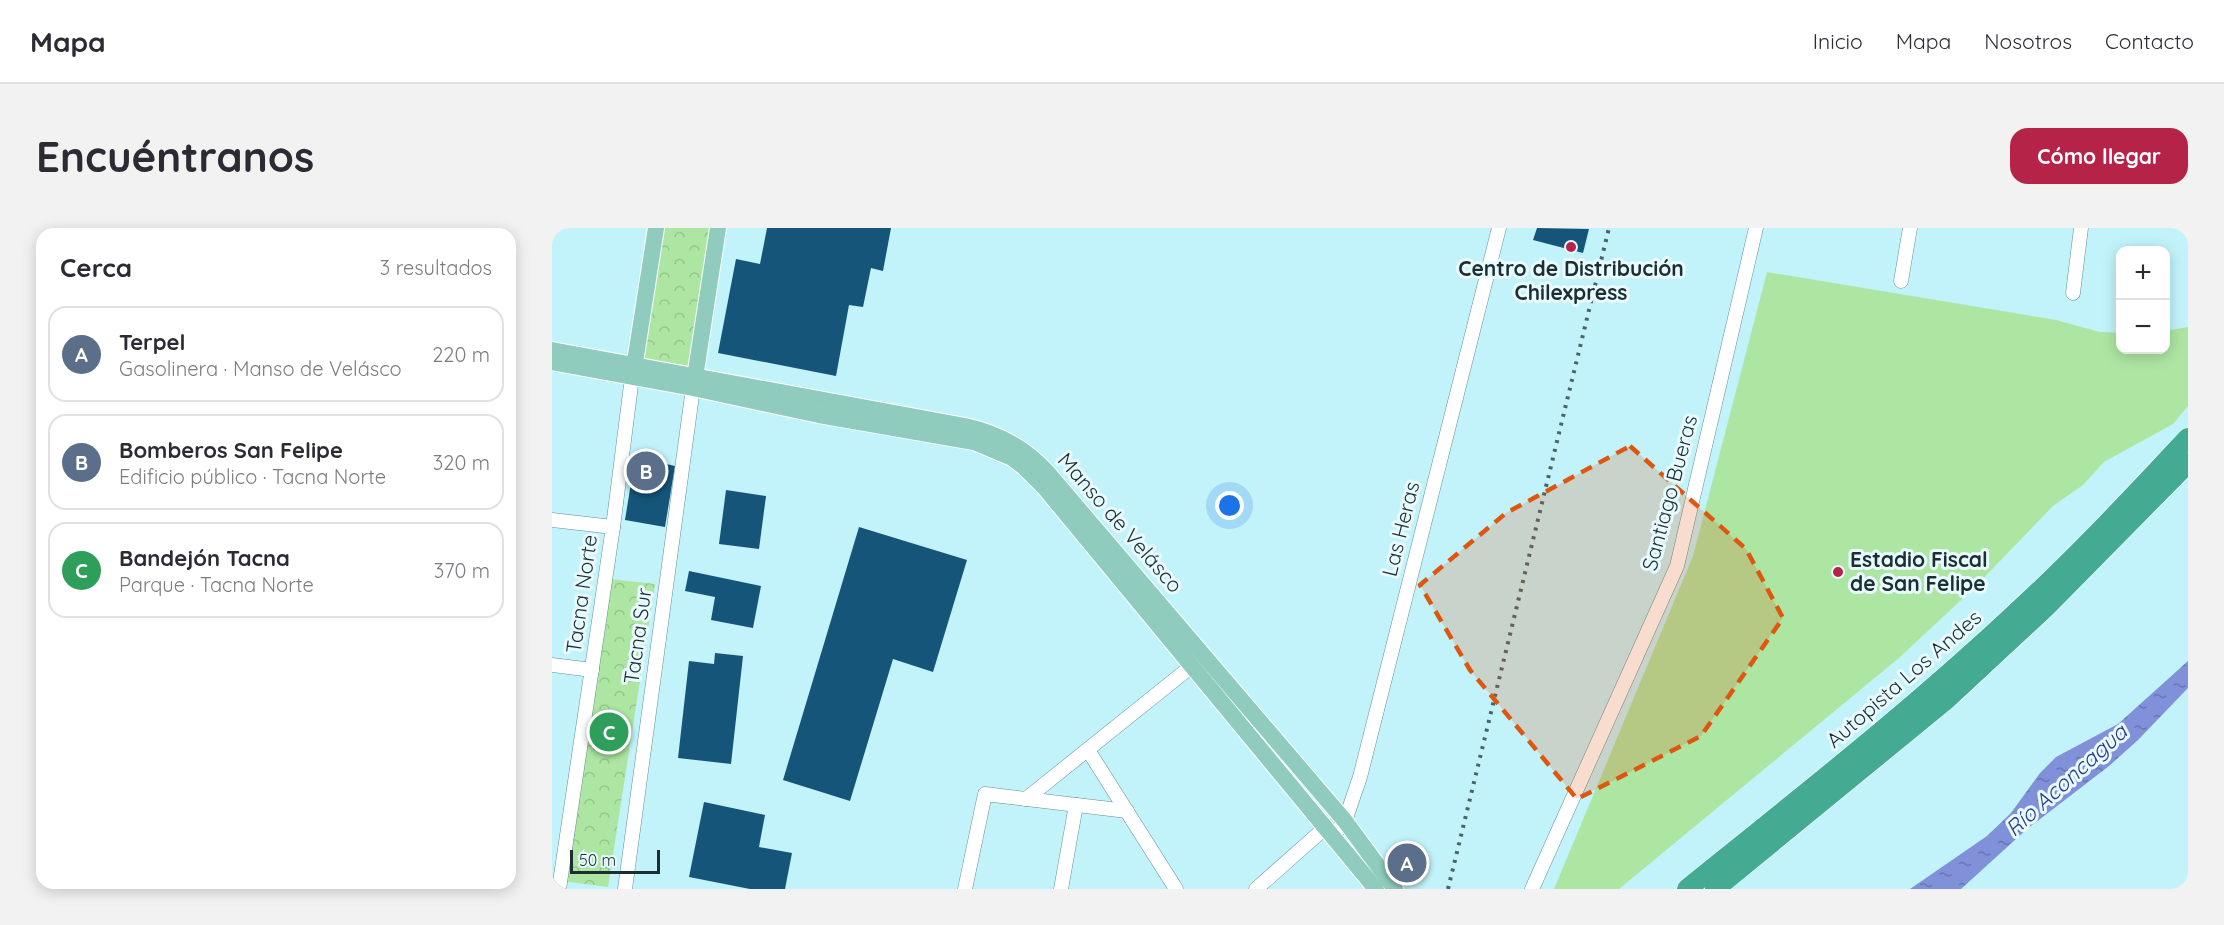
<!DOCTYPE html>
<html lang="es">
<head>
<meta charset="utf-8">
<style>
	:root { --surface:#fff; --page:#f2f2f3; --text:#2b2b33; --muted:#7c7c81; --line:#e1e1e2; --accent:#b52348 }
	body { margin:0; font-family:Quicksand,sans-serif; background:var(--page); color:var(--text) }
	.controls { position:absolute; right:18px; top:18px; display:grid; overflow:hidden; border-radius:12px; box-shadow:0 3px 15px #0003 }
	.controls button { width:54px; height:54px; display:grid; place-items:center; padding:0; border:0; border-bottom:2px solid var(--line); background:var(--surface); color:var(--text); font:30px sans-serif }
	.scale { position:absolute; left:18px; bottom:15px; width:90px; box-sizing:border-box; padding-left:6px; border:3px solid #1c2e31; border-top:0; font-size:16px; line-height:21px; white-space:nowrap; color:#1c2e31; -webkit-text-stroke:4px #e8fafd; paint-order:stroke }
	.you { position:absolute; left:678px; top:278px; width:21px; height:21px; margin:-15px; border:4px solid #fff; border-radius:50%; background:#1a73e8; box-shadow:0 0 0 9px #1a73e833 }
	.badge { display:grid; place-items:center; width:39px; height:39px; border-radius:50%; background:var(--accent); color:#fff; font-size:20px; font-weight:700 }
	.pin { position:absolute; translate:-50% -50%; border:3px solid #fff; box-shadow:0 2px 6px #0006 }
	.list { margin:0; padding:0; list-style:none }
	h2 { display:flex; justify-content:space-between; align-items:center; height:78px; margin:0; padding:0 24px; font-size:26px }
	h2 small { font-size:20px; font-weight:400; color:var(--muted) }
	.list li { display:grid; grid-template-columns:39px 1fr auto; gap:18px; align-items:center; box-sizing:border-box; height:96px; margin:0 12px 12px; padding:0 12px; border:2px solid var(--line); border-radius:18px }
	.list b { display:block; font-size:22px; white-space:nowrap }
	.list p { margin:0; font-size:20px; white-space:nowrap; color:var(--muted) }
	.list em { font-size:20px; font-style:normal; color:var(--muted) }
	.map { position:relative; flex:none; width:1636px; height:661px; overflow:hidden; border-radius:18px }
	header { display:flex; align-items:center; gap:36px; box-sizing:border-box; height:84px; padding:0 30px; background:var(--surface); border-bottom:2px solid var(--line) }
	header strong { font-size:28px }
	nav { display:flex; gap:33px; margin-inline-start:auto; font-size:21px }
	.intro { display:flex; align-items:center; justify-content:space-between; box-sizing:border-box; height:144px; padding:0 36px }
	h1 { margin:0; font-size:42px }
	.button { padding:15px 27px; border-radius:18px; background:var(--accent); color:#fff; font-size:21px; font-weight:700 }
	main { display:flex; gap:36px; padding:0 36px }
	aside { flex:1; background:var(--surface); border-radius:18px; box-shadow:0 3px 15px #0003 }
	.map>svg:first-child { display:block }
	.grass { fill:#ade6a2 }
	.park { fill:url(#park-crowns) }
	.water { fill:url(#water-ripples) }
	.building { fill:#15557a }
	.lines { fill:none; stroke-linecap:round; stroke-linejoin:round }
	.minor-casing { stroke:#628f95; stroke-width:15 }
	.major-casing { stroke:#fff; stroke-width:18 }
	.highway-casing { stroke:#fff; stroke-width:21 }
	.minor { stroke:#fff; stroke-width:14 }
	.major { stroke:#8fccbd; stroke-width:16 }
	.highway { stroke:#44aa91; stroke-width:20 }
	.rail { stroke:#496367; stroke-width:4; stroke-dasharray:3 6; stroke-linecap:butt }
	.marked { fill:#de570e; fill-opacity:0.2; stroke:#de570e; stroke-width:4.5; stroke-dasharray:12 8; stroke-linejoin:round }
	.poi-dot { fill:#b52348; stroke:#e8fafd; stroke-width:2 }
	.labels { text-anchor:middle; stroke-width:6; stroke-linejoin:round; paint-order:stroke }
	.poi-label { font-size:21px; font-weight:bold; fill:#1c2e31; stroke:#e8fafd }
	.street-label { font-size:21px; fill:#1c2e31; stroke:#e8fafd }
	.water-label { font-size:22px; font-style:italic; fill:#2e378b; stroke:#e8fafd }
</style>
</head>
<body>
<header>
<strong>Mapa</strong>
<nav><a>Inicio</a><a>Mapa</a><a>Nosotros</a><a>Contacto</a></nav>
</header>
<div class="intro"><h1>Encuéntranos</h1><a class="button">Cómo llegar</a></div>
<main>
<aside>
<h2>Cerca<small>3 resultados</small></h2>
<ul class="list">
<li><span class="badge" style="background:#5c6f8a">A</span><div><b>Terpel</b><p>Gasolinera · Manso de Velásco</p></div><em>220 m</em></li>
<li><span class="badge" style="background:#5c6f8a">B</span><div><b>Bomberos San Felipe</b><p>Edificio público · Tacna Norte</p></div><em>320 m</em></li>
<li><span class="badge" style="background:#2e9e5b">C</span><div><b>Bandejón Tacna</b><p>Parque · Tacna Norte</p></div><em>370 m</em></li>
</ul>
</aside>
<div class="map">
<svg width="1636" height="661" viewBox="0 0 1636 661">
	<defs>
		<pattern id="park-crowns" width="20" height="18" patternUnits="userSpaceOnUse" patternTransform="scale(1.5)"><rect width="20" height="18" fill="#ade6a2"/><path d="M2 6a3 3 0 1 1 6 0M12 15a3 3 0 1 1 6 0" fill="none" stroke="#94c68c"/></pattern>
		<pattern id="water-ripples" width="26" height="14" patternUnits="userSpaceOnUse" patternTransform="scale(1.5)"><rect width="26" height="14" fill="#8090d9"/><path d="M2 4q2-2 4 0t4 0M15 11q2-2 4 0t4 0" fill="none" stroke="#6876b1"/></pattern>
	</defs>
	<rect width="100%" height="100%" fill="#c3f3fa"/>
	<path class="grass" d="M1215,44L1504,92L1548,104L1568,105V122H1614V103L1636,99V178L1621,196L1552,234L1531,257L1501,278L1422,360L1347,430L1067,661H1002L1141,328Z"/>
	<g class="park">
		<path d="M107,0H161L140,140L87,129Z"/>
		<path d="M58,351L103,356L56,659L10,653Z"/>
	</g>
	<path class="water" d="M1636,433V460L1586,512L1557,538L1475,601L1409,661H1358L1435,608L1459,585L1488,545L1504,529L1566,496Z"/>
	<g class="building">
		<path d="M215,0H339L331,43L319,40L311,79L297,77L284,148L166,125L184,31L208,36Z"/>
		<path d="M985,0L1037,1L1031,25L981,12Z"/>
		<path d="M110,235L123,238L113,299L73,292L79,255L106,260Z"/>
		<path d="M174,262L214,268L207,321L167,316Z"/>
		<path d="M307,299L415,332L381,444L341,431L298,573L231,552Z"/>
		<path d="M137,343L209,358L201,400L159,392L163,369L133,363Z"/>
		<path d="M163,425L191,428L179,536L126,530L137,433L162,436Z"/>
		<path d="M152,574L213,587L207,619L240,625L233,661H198L137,649Z"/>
	</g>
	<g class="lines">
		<defs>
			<g id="minor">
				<path d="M1349,53L1358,0"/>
				<path d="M1521,65L1529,0"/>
				<path d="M0,292L61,299"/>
				<path d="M0,437L40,442"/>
				<path d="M536,522L624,661"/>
				<path d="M474,571L641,437"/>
				<path d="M781,608L793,593L808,549L947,0"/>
				<path d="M7,661L61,299L80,149"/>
				<path d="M73,661L141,160"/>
				<path d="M413,661L433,566L575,583"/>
				<path d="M509,661L524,577"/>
				<path d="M704,661L774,599"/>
				<path d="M980,661L1125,338L1204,0"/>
			</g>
			<g id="major">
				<path d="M0,122L413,198C446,205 472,219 495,244L793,593L843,661"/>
				<path d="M0,134L141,160L267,187L422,214L460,230L472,239L492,259L824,661"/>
				<path d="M81,147L104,0"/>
				<path d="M142,156L166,0"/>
			</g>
			<g id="highway">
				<path d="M1135,661C1249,569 1364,479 1471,378C1529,325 1582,267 1636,210"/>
				<path d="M1163,661L1395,471L1494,379L1636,235"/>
			</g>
		</defs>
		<use href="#minor" class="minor-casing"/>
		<use href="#major" class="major-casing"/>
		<use href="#highway" class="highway-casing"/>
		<use href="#minor" class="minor"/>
		<use href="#major" class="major"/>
		<use href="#highway" class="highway"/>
		<path class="rail" d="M896,661L1057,0"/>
	</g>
	<path class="marked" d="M1078,218L1194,321L1231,390L1149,508L1025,571L918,442L868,357L954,285Z"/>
	<g class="poi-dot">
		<circle cx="1019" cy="19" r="6"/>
		<circle cx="1286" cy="344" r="6"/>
	</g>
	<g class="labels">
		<g class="poi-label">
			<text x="1019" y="48">Centro de Distribución<tspan x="1019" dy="24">Chilexpress</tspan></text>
			<text x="1298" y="339" text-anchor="start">Estadio Fiscal<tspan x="1298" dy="24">de San Felipe</tspan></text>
		</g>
		<g class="street-label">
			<text transform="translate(1118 265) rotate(-75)" y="7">Santiago Bueras</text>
			<text transform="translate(568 295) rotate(49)" y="7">Manso de Velásco</text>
			<text transform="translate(849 301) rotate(-76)" y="7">Las Heras</text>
			<text transform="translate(30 366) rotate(-82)" y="7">Tacna Norte</text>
			<text transform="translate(86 408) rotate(-82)" y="7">Tacna Sur</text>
			<text transform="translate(1352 451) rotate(-41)" y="7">Autopista Los Andes</text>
		</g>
		<g class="water-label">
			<text transform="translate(1514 552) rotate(-42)" y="8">Río Aconcagua</text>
		</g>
	</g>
</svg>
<div class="controls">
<button>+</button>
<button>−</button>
</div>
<div class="scale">50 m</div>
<div class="you"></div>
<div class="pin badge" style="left:855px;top:635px;background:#5c6f8a">A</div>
<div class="pin badge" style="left:94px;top:243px;background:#5c6f8a">B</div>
<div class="pin badge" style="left:57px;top:504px;background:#2e9e5b">C</div>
</div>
</main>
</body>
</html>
